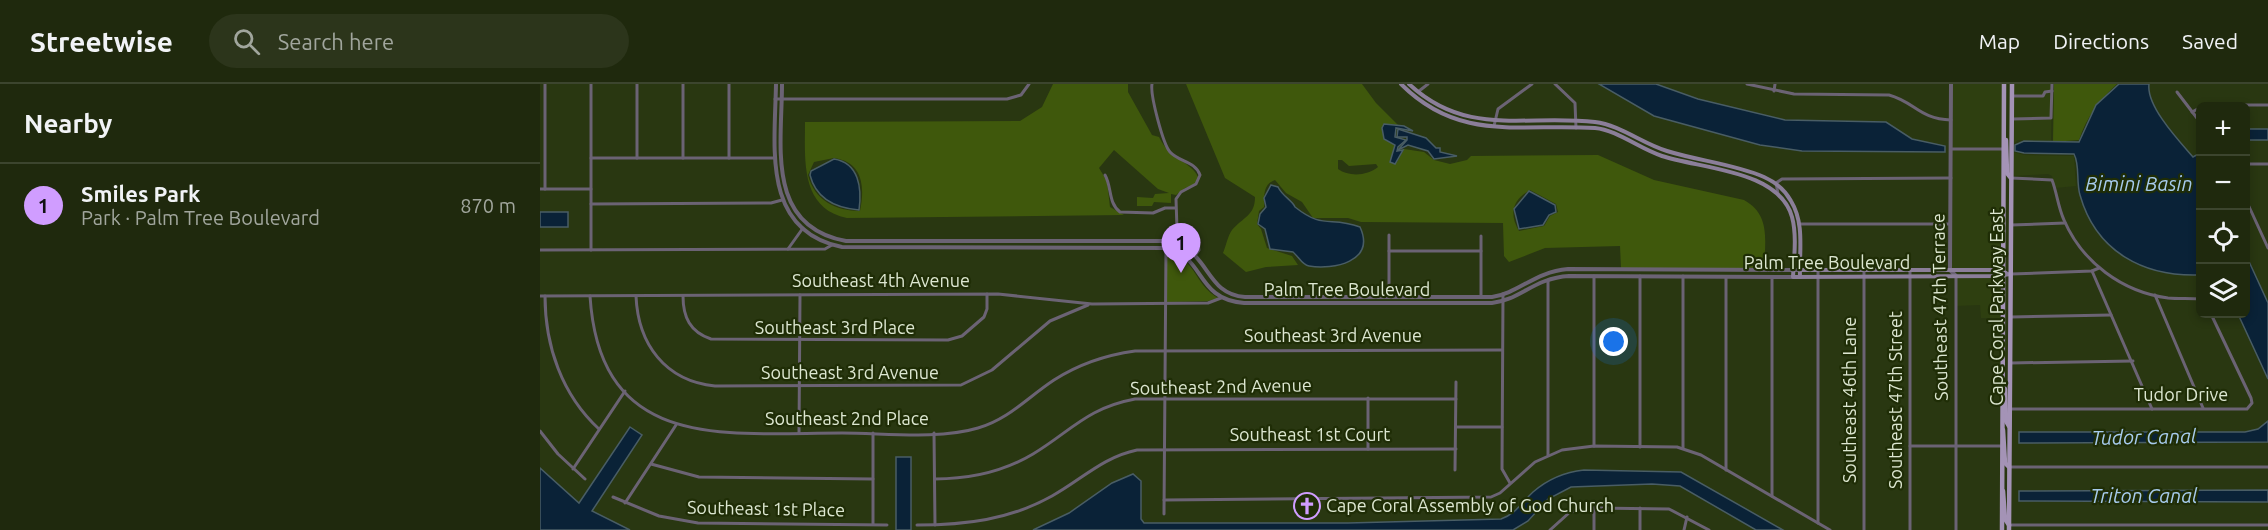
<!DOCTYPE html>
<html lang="en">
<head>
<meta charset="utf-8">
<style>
	:root { --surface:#1f290d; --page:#2c351b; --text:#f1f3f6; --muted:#a1a69d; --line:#3c452e; --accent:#d09dff }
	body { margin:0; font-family:Ubuntu,sans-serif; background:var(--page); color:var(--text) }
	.controls { position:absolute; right:18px; top:18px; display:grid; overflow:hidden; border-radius:9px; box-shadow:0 3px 9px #0003 }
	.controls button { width:54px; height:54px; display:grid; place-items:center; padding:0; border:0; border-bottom:2px solid var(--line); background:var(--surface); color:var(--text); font:30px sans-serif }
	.you { position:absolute; left:1074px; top:258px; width:21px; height:21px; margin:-15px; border:4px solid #fff; border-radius:50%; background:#1a73e8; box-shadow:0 0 0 9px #1a73e833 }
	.badge { display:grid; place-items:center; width:39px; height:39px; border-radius:50%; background:var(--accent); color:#111; font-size:20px; font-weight:700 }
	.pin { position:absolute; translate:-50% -50px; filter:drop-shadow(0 2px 3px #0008) }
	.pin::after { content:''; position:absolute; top:32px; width:21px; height:18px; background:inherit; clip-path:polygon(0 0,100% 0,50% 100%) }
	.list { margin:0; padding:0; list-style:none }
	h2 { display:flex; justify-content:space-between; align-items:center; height:78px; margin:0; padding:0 24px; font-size:26px }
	h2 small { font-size:20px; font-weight:400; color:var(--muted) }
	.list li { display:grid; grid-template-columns:39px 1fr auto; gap:18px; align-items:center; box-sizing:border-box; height:84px; padding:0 24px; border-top:2px solid var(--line) }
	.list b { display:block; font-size:22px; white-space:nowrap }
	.list p { margin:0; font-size:20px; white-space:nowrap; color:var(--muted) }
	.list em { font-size:20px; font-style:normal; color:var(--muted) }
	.icon { flex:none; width:33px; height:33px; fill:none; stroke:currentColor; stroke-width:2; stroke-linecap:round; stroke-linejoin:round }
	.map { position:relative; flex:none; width:1728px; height:446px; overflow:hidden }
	header { display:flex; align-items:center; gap:36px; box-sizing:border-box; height:84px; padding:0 30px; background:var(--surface); border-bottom:2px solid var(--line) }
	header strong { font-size:28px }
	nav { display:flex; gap:33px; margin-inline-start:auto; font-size:21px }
	.search { width:420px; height:54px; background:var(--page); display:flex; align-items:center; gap:15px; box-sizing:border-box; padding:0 21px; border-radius:33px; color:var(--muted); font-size:22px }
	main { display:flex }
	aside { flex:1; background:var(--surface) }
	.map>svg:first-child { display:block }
	.built { fill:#2e3f10 }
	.green { fill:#3f580c; fill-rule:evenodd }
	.water { fill:#0a2237; stroke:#495d65; stroke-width:1.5 }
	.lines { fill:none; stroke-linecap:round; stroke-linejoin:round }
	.minor { stroke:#6b6374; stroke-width:3 }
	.tertiary { stroke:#6b6374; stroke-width:4 }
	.secondary { stroke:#8b7e99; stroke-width:4 }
	.primary { stroke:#a493b6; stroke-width:4.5 }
	.labels { text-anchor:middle; stroke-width:4.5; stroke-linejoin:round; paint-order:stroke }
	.street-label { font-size:18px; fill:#dde7d1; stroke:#1f2d06 }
	.poi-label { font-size:18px; fill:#dde7d1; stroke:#1f2d06; text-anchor:start }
	.water-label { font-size:20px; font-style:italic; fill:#a7cbed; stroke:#1f2d06 }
</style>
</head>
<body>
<header>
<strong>Streetwise</strong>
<div class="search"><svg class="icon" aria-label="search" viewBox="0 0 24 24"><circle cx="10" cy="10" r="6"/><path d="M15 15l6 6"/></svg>Search here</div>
<nav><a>Map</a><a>Directions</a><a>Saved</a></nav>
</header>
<main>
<aside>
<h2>Nearby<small></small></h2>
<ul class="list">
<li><span class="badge">1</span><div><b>Smiles Park</b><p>Park · Palm Tree Boulevard</p></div><em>870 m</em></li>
</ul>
</aside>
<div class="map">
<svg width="1728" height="446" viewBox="0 0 1728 446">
	<rect width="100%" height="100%" fill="#293711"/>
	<g class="built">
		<path d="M1413,0H1462L1460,185H1412Z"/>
		<path d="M1474,0H1512L1511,57L1478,56L1473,60Z"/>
		<path d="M1473,68L1484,71L1534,72L1536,102L1515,104L1512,92L1508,90L1473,92Z"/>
		<path d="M1460,193V234H1441L1440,221L1416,222L1417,194Z"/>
	</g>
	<g class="green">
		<path d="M513,0H588V8L612,51L619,53C630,76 652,78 658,93L655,101L645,104L636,111L631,110V119L614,118L612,122H597V113L613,114L615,110L629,109L618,105L574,66L559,84L567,97L570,123L584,131L307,134C260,124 265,76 265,38L480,37L502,23ZM294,74C323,78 325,103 320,127C296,127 274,116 268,91L274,78Z"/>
		<path d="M646,0H822L836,19L858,41L844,40L855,61L857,78L864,65L884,68L894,76L910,80L927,76L931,72L1058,71L1114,96L1204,116C1231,131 1225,157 1224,185L1081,184L1080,162L1005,164L969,178L964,172L963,139L821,138L808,134H773L762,118L746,109L735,96C723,100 724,112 724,123L719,127L717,140L721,145L727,164L752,172L758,181L726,183L706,188L683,169C686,162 688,151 692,146C703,133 715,132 715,113L685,94ZM798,76H802L809,82L836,80L838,83C827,92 809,93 798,85ZM990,106L1016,120L1018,128L1010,132L1004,142L979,147C969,130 972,116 990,106Z"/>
		<path d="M1514,0H1577C1559,17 1547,32 1539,56L1513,58Z"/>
		<path d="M627,166C658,178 654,200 678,214L668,217L625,218Z"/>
	</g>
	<g class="water">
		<path d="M1059,0H1116L1158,15L1245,36L1346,38L1372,55L1405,62V68L1262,67L1220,61L1114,32Z"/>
		<path d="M1579,0H1609C1606,22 1639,57 1653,73L1660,69V191C1604,193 1556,168 1540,111C1536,98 1540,81 1534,70L1484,69L1475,67V61L1484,57L1539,58L1556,21Z"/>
		<path d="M844,40L864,42L873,47L856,44L855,53L866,56L858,63L857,67L863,66L855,80L850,78L855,61L844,55L842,44Z"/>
		<path d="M858,45L886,54L896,64H900V68L917,72L894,75L888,67L868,61L858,66L867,56V53H857Z"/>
		<rect x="1706" y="45" width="22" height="11"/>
		<path d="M294,75C319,79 322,104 319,126C296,124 276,115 270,91L271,87Z"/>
		<path d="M731,101L738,103C743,113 752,116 755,123C784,146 789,132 820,143C836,178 793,186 769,182C762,181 759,173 753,168L730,165L725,145L718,140L720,130L726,123L724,114Z"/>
		<path d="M989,107L1015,121L1016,128L1009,131L1003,141L979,145L974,125Z"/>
		<rect x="0" y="128" width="28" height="15"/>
		<path d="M1706,171L1728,219V295L1698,230H1706Z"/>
		<path d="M1728,337V358L1479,359V348H1705L1718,345Z"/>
		<path d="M90,343L102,351L52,427L90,446H0V384L39,419Z"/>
		<rect x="356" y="373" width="15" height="73"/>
		<path d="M1044,386L1141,388L1243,446H1216L1140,402L1112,400L1031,403L1008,415L988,437L973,446H493L529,429L572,399L593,390L601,397V435L604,439H808L961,435C976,430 982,418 993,408C1008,395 1025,388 1044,386Z"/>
		<path d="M1728,406V418L1479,417V407Z"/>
	</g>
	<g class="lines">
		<g class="minor">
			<path d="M5,0V105"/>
			<path d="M97,0V74"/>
			<path d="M189,0V74"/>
			<path d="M612,0C610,11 623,60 630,68C639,78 655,77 660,91L656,100L641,108L636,115L637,145L658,157L659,166L656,170"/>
			<path d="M1015,0L1035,19L1036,44"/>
			<path d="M1207,0L1254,10L1349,11C1375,18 1379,35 1411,36"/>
			<path d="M879,7L888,0"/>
			<path d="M1234,7L1235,0"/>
			<path d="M1637,8L1660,38"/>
			<path d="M1472,12H1503L1505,8L1512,7"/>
			<path d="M235,15H467L481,11L489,0"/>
			<path d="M1652,28L1665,21H1728"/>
			<path d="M1472,35L1511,34L1512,0"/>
			<path d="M954,42L958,25L992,0"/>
			<path d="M1411,65H1463"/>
			<path d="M51,74H235"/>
			<path d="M143,74V0"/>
			<path d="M1706,80H1728"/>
			<path d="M565,91C572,103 568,119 580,128L613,129L625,124H635"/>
			<path d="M1471,94L1512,96C1517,109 1518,123 1524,136C1542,178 1582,208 1628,214C1639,215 1650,214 1660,215"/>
			<path d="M0,105H51"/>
			<path d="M1238,110L1236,99L1242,95L1411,94"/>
			<path d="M1706,116L1728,164"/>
			<path d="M51,120L231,119L242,116"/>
			<path d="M1259,140H1410"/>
			<path d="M1471,141L1525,139"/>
			<path d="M849,151V213"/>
			<path d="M248,165L263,144"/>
			<path d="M0,166L285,165L292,161"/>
			<path d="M51,166V0"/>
			<path d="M849,167H941"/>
			<path d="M1552,187L1612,325"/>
			<path d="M1471,190L1552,187L1559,184"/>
			<path d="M1186,193V386"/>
			<path d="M963,210L962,385L970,399"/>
			<path d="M1615,211L1663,324"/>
			<path d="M0,212L458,210L552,220L668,219L681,214"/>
			<path d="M5,212C5,262 22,311 59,345"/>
			<path d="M50,212C60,369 186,349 302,349C344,349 398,356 438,344C469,335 488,313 514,296C539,280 566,271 595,267L962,266"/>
			<path d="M96,212C98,260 125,297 175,302L421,301L452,286L510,237L548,221"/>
			<path d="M143,212C143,233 150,248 171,255L408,256L422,252L444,233L447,225V210"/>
			<path d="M941,213V152"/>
			<path d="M1471,233L1571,231"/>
			<path d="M1471,279L1593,277"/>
			<path d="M1469,325H1707L1712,319L1711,314L1671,230"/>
			<path d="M916,343H962"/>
			<path d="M0,347L18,370L45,395"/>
			<path d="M259,349L260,211"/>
			<path d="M394,349L395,441"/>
			<path d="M1054,362V192"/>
			<path d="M1370,362H1461"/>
			<path d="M1100,363V192"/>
			<path d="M1143,364V192"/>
			<path d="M828,365V314"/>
			<path d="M1008,371V196"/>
			<path d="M111,380L159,393L333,395"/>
			<path d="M1469,383H1728"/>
			<path d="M33,385L85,307"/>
			<path d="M915,386L916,298"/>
			<path d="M395,395C430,395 463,388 493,370C531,347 547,324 595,315H916"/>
			<path d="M1232,412V193"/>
			<path d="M73,413L119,432L158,439L347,441"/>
			<path d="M624,416L951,413L960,409L995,378L1022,366L1054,362L1137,363L1161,371L1290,446"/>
			<path d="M85,419L136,341"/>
			<path d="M1054,424V446"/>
			<path d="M1100,424V446"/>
			<path d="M624,430L626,164"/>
			<path d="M1278,439V187"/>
			<path d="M333,440V349"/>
			<path d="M377,441C425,441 469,436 512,412C541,396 563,373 597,366L916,365"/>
			<path d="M1469,441H1728"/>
			<path d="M1010,446L1030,428L1054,424L1129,425L1169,446"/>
			<path d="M1144,446L1147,433"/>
			<path d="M1324,446V187"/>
			<path d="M1370,446V187"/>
			<path d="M1416,446V193"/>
		</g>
		<g class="tertiary">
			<path d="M236,0C235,62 221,147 302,163L626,164C666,173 655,215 704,219H952C980,216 994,194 1029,192L1253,193"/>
			<path d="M242,0C242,61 225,142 306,157H626C671,164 663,210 705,213H952C979,209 994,188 1028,185L1260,186"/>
			<path d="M1411,0L1410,186L1416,192"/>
		</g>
		<g class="secondary">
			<path d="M861,0C920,59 981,39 1055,44C1077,46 1100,65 1122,72C1162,85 1239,86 1252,133C1257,151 1254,175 1253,193L1457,192L1470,190"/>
			<path d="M869,0C927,54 986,30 1055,38C1080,41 1103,60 1127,67C1159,77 1194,80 1224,93C1235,98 1245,106 1251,117C1265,140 1259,168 1260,193"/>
			<path d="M1260,186H1457L1466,189"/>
		</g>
		<g class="primary">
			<path d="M1466,56L1467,89L1471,94"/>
			<path d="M1462,304L1465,305L1466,337L1469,342"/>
			<path d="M1463,346L1465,379L1469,383"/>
			<path d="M1463,407L1465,435L1469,441"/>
			<path d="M1462,446L1464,0"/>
			<path d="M1469,446L1472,0"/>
		</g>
	</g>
	<defs>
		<symbol id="church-ring" viewBox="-11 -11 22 22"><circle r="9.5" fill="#1f2d06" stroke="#d09dff" stroke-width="1.5"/><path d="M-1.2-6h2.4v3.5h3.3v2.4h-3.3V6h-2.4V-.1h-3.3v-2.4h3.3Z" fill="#d09dff"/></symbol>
	</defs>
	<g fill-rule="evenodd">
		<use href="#church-ring" x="752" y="407" width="30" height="30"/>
	</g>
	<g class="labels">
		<g class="street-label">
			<text x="1287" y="185">Palm Tree Boulevard</text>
			<text x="341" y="203">Southeast 4th Avenue</text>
			<text x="807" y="212">Palm Tree Boulevard</text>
			<text transform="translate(1400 223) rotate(-91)" y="6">Southeast 47th Terrace</text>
			<text transform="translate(1457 223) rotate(-90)" y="6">Cape Coral Parkway East</text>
			<text x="295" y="250">Southeast 3rd Place</text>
			<text x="793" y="258">Southeast 3rd Avenue</text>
			<text x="310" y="295">Southeast 3rd Avenue</text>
			<text transform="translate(681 303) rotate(-1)" y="6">Southeast 2nd Avenue</text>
			<text x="1641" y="317">Tudor Drive</text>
			<text transform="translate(1310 316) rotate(-90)" y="6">Southeast 46th Lane</text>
			<text transform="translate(1356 316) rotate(-90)" y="6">Southeast 47th Street</text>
			<text x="307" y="341">Southeast 2nd Place</text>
			<text x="770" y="357">Southeast 1st Court</text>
			<text transform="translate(226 425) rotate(1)" y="6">Southeast 1st Place</text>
		</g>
		<g class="poi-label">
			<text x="786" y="428">Cape Coral Assembly of God Church</text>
		</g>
		<g class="water-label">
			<text x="1599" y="107">Bimini Basin</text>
			<text transform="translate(1604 353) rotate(-1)" y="7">Tudor Canal</text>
			<text x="1604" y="419">Triton Canal</text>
		</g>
	</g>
</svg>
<div class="controls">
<button>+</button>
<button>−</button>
<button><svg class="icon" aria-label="locate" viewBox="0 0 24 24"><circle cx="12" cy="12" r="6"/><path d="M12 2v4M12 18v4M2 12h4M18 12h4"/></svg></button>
<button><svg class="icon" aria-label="layers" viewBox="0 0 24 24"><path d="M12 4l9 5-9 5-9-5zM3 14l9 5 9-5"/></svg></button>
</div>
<div class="you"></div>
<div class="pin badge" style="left:641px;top:189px">1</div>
</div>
</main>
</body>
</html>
